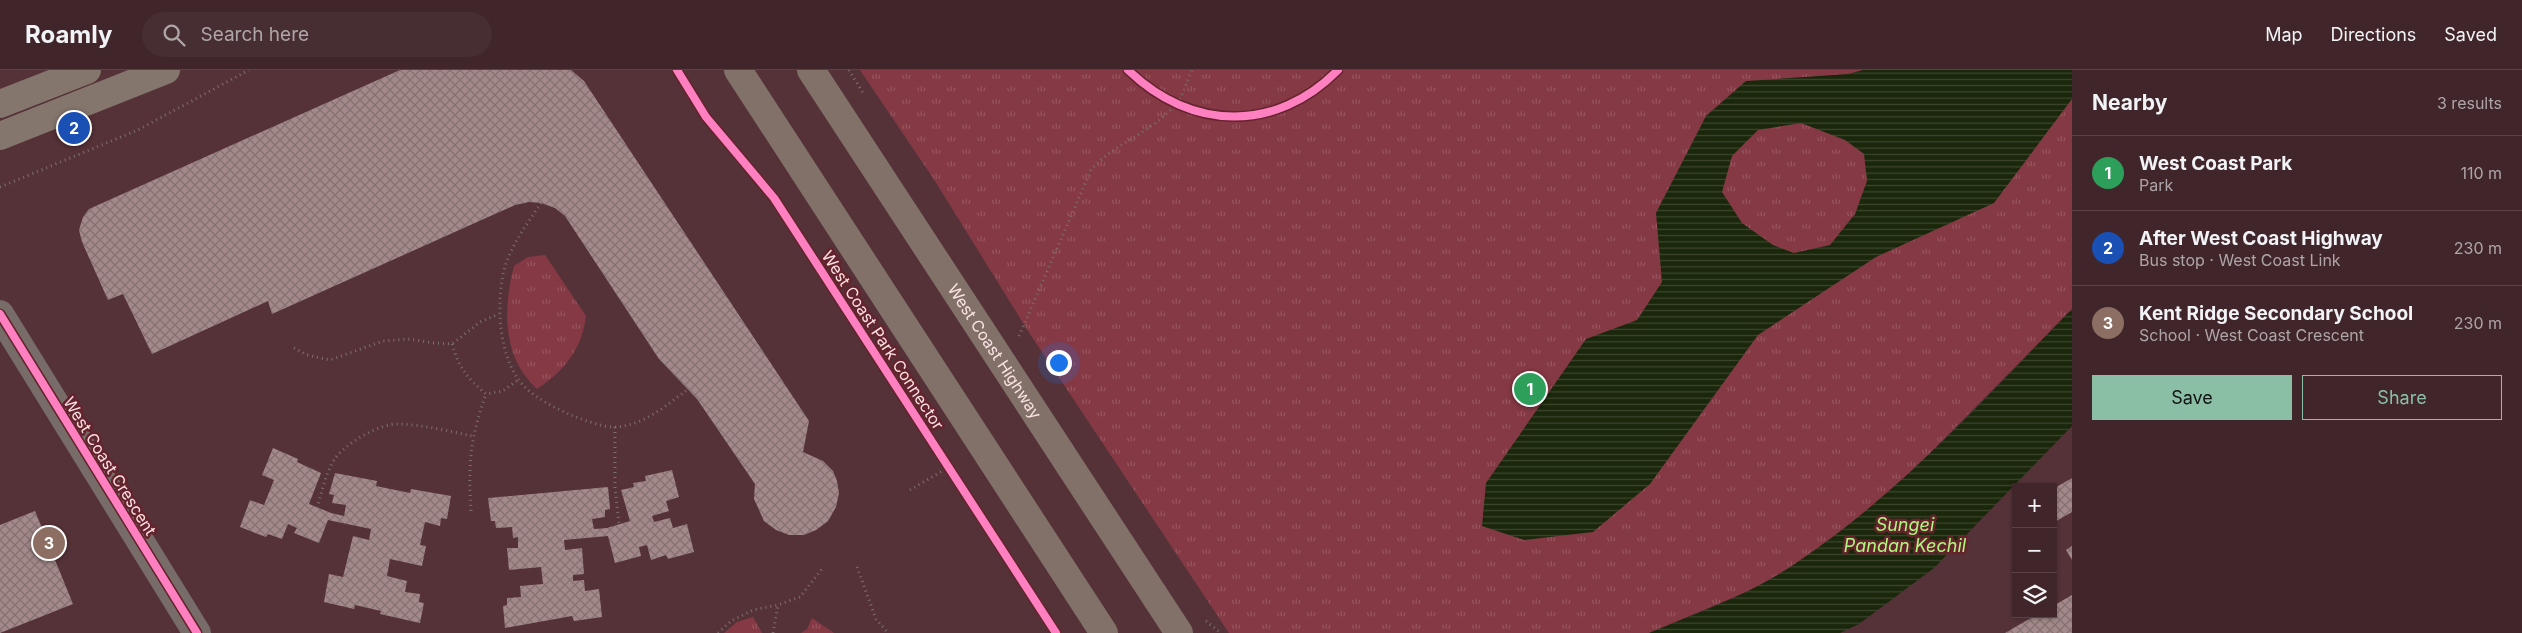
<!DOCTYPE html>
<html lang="en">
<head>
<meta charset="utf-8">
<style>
	:root { --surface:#40262a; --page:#472e32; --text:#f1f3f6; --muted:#aea5a8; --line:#594347; --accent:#8abfa5 }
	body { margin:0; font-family:Inter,sans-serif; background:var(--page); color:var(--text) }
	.controls { position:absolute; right:15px; bottom:15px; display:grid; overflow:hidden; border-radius:0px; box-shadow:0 1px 4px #0004 }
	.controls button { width:45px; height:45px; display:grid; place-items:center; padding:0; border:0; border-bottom:1px solid var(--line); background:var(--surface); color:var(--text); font:25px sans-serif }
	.you { position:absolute; left:1058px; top:292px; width:18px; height:18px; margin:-12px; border:4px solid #fff; border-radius:50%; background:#1a73e8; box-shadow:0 0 0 8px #1a73e833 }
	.badge { display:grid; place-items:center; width:32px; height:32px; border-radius:50%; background:var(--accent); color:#fff; font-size:16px; font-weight:700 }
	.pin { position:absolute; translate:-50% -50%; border:2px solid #fff; box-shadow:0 1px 5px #0006 }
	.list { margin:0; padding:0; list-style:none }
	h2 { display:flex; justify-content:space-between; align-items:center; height:65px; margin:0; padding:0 20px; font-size:21px }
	h2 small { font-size:16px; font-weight:400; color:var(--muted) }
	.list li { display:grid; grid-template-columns:32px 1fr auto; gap:15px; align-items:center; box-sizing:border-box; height:75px; padding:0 20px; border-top:1px solid var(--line) }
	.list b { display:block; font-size:19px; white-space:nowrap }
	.list p { margin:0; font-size:16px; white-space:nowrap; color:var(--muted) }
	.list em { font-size:16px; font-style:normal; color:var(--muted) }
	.actions { display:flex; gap:10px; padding:15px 20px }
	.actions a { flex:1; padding:11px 0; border:1px solid var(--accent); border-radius:0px; text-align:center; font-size:18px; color:var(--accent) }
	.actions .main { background:var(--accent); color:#111 }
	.icon { flex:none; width:28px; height:28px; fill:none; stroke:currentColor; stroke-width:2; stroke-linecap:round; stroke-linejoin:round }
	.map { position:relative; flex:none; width:2072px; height:563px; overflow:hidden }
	header { display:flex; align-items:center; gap:30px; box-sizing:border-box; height:70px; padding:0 25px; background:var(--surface); border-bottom:1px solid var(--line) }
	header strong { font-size:24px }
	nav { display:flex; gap:28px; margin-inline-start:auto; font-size:18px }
	.search { width:350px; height:45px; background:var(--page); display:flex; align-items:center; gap:12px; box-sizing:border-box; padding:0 18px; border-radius:28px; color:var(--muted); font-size:19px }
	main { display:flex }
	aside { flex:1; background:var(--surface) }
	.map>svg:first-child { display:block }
	.park { fill:url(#park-tufts) }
	.water { fill:url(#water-rules); fill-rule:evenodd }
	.building { fill:url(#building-cross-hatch) }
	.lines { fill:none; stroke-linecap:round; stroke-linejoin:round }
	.path { stroke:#7d6f6d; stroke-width:3; stroke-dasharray:1 4; stroke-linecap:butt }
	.minor { stroke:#776c67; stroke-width:28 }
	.major { stroke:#84766d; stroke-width:28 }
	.highway { stroke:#827169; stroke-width:28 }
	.cycleway-casing { stroke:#64232d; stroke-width:11 }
	.cycleway { stroke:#ff80c0; stroke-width:8 }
	.labels { text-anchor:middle; stroke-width:5; stroke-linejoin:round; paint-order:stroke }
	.street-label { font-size:16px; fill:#fce2e3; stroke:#64232d }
	.water-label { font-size:18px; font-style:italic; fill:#aef87d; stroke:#64232d }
</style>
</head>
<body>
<header>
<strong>Roamly</strong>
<div class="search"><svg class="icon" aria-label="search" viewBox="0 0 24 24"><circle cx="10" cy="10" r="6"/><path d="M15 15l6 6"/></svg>Search here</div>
<nav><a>Map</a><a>Directions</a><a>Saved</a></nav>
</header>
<main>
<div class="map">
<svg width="2072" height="563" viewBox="0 0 2072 563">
	<defs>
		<pattern id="park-tufts" width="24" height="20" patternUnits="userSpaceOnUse" patternTransform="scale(1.25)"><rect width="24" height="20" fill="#853944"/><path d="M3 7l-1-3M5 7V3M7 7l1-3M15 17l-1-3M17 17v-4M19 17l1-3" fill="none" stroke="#97555f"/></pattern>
		<pattern id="water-rules" width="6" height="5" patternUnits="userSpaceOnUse" patternTransform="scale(1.25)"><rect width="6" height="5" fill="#1a270b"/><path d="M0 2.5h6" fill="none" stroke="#3c462e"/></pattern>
		<pattern id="building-cross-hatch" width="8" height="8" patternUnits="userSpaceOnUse" patternTransform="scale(1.25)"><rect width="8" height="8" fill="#a38989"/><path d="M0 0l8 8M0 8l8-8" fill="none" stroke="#857171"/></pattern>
	</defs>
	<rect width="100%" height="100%" fill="#553238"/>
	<g class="park">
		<path d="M860,0H2072V239L1936,377L1895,417L1850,455L1793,496L1751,520L1649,563H1229L1028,261L935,111Z"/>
		<path d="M545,185L586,246C582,279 564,301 537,319C502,288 503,238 514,196L528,187Z"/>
		<path d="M753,547L762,563H724L737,552Z"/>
		<path d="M812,548L834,563H801L807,559Z"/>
	</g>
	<g class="water">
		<path d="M1863,0H2072V29L1994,133L1876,187L1758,265L1650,414L1593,462L1524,470L1482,456L1486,413L1586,269L1637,250L1662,212L1656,143L1706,46L1746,11L1848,4ZM1801,53L1845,70L1864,84L1867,111L1855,144L1830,175L1794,183L1773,175L1742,153L1722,122L1732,86L1758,60Z"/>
		<path d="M2072,239V356L1934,498L1859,554L1840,563H1649C1698,542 1749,525 1793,495C1899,425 1984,329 2072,239Z"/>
	</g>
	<g class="building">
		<path d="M400,0H571L584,11L809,351L803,382L823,391L833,401L837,411L839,423L836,437L828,451L816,460L804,465H789L776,460L764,451L754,429L755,414L697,329L659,289L565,146L555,138L541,133L529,132L515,135L272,244L268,231L152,284L123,224L108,230L82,172L79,160L83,147L89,139Z"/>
		<path d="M273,378L298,389L297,392L321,403L309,434L331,443L344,446L346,435L332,433L334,425L329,424L335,403L377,411L376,416L410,423L411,419L451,426L447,449L441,448L440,456L425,452L420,475L426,476L422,496L390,489L387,506L407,511L405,522L420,524L419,532L424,533L420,553L380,544L381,541L355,535L354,539L324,532L329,504L343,507L353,466L369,470L371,459L328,450L319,473L294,463L297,458L288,454L282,469L268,464L266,467L240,457L250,430L264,435L274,410L262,405Z"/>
		<path d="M672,400L679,427L666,431L669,441L652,446L654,452L670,448L673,458L687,454L694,482L668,489L666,485L651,490L647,475L639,477L641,486L615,493L608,466L564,470L565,480L582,478L584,504L573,505V511L584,510L585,521L599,519L602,547L574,551L572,546L505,558L503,536L507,535V528L521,527L520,516L543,514L541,497L509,500L507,478H518V467L513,468L512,457L496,458L495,451H491L488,428L608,417L610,439L605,440V447L592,449L594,459L607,458L630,451L621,420L634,417L633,413L646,411L645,406Z"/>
		<path d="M2072,408V442L2053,453V419Z"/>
		<path d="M35,441L73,534L0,563V455Z"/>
		<path d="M2072,476V490L2066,480Z"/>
		<path d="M2072,525V563H2005L2038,544H2053V536Z"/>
	</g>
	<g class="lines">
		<g class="path">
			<path d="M849,0L863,23"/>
			<path d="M0,117L138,60L249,0"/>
			<path d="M541,133C526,156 506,181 502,210C497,240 500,283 518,309C530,326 553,337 571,345C584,350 601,357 615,357C643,356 667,335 688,319"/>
			<path d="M1019,266L1091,100C1113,74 1151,63 1175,35C1183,27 1187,11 1192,0"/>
			<path d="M452,274C459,298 467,308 486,324L503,321L518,310"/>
			<path d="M294,278L307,285L330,290L383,271L408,269L434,273L452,274L480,252L499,244"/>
			<path d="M615,357V418L619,454"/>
			<path d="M910,420L949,397"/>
			<path d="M317,438C322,422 325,405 334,390C344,374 380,353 399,354C424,355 448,361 472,366"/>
			<path d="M471,441C468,394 470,369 486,324"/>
			<path d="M857,497L876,549L888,563"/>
			<path d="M1206,551L1221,563"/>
			<path d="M718,563L731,551L753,540L778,535L800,527L822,499"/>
			<path d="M773,563L778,535"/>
		</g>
		<path class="minor" d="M0,244L197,563"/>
		<g class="major">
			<path d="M0,34L87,0"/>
			<path d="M0,66L166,0"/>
		</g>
		<g class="highway">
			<path d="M738,0L1104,563"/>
			<path id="s1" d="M811,0L1179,563"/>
		</g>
		<defs>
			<g id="cycleway">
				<path d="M677,0L706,47L774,128L1056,563"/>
				<path d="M1128,0C1191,61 1276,63 1338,0"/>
				<path d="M0,244L197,563"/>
			</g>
		</defs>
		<use href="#cycleway" class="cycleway-casing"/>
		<use href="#cycleway" class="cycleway"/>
	</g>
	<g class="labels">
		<g class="street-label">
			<text transform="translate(883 270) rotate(57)" y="6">West Coast Park Connector</text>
			<text dy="6" stroke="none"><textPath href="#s1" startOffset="336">West Coast Highway</textPath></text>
			<text transform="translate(110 396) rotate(58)" y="6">West Coast Crescent</text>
		</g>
		<g class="water-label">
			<text x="1905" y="461">Sungei<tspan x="1905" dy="21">Pandan Kechil</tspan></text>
		</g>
	</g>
</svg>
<div class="controls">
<button>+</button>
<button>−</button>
<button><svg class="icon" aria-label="layers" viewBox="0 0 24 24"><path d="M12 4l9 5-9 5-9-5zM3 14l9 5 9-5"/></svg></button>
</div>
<div class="you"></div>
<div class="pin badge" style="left:1530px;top:319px;background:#2e9e5b">1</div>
<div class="pin badge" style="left:74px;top:58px;background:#1a4fb4">2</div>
<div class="pin badge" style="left:49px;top:473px;background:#8d6e63">3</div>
</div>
<aside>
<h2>Nearby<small>3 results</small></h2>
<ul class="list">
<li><span class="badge" style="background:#2e9e5b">1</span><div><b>West Coast Park</b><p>Park</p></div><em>110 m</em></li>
<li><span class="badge" style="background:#1a4fb4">2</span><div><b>After West Coast Highway</b><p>Bus stop · West Coast Link</p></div><em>230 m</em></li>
<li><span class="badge" style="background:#8d6e63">3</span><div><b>Kent Ridge Secondary School</b><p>School · West Coast Crescent</p></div><em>230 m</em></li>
</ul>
<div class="actions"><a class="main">Save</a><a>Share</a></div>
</aside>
</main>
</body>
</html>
